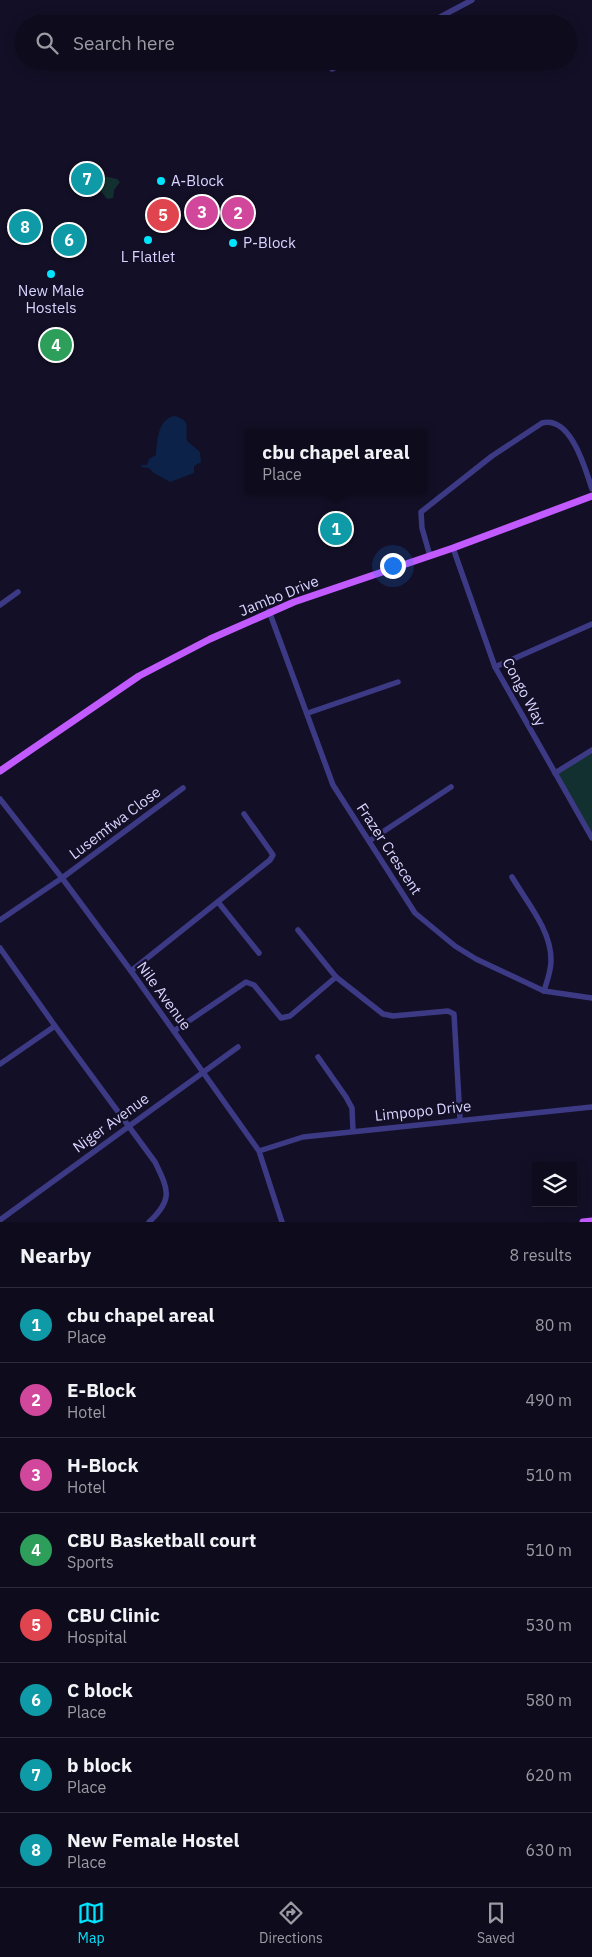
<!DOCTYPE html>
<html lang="en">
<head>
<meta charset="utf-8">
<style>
	:root { --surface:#0e0b1c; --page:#1c1929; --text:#f1f3f6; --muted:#9b9ba3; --line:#2e2b3b; --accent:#00e5ff }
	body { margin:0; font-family:"IBM Plex Sans",sans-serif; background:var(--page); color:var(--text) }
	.controls { position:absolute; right:15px; bottom:15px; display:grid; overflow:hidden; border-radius:0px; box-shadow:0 2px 12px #0003 }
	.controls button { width:45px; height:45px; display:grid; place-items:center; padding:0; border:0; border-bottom:1px solid var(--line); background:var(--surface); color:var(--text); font:25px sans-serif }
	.you { position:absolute; left:392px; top:565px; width:18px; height:18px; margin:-12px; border:4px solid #fff; border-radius:50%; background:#1a73e8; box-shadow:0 0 0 8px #1a73e833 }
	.badge { display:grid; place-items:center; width:32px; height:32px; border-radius:50%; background:var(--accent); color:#fff; font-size:16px; font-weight:700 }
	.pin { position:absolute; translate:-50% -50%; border:2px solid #fff; box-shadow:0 1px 5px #0006 }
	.popup { position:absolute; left:245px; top:429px; width:182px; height:65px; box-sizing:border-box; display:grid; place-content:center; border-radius:0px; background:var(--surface); filter:drop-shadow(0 1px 4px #0005); font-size:16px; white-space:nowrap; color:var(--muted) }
	.popup b { font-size:19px; color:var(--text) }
	.popup::after { content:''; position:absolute; left:50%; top:100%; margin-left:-10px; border:10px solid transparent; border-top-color:var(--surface) }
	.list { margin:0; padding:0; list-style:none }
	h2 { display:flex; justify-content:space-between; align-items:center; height:65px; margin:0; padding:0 20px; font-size:21px }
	h2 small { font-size:16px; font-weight:400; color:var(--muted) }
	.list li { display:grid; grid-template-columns:32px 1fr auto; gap:15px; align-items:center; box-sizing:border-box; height:75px; padding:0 20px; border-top:1px solid var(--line) }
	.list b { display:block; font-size:19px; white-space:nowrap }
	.list p { margin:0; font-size:16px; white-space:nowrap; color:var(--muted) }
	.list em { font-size:16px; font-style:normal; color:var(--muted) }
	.icon { flex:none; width:28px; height:28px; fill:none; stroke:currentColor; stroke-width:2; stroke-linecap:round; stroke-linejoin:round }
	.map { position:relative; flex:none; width:592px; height:1222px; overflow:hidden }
	.search { position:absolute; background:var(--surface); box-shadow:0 2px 12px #0003; left:15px; right:15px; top:15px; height:55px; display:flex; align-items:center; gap:12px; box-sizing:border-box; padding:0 18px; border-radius:28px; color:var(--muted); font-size:19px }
	.sheet { height:665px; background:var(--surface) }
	nav { display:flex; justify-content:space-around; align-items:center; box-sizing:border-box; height:70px; border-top:1px solid var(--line); background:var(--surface); font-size:14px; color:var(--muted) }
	nav a { display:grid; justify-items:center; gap:2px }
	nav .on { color:var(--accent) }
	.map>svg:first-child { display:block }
	.green { fill:#12302f }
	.water { fill:#0c2248 }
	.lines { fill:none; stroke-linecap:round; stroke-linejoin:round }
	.minor { stroke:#3d3a85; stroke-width:5.5 }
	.major { stroke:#c25bff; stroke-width:7 }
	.poi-dot { fill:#00e5ff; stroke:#130f26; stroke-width:2 }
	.labels { text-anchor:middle; stroke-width:4.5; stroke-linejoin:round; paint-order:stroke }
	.poi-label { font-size:15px; fill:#d9d4ff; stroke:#130f26; text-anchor:start }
	.street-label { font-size:15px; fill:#d9d4ff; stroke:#130f26 }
</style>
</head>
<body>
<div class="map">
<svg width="592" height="1222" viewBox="0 0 592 1222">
	<rect width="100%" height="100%" fill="#130f26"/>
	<g class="green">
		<path d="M103,176L117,179L120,182L114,190L113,198L107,199L100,190L99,180Z"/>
		<path d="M51,333L64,335L60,357L47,355Z"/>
		<path d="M592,753V836L556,773Z"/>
	</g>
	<path class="water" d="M175,416C192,422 185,426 187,441L200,452L201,462L194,466V473L170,482L154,473L149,468L141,467L142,465H147L149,459L156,455C157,441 158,418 175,416Z"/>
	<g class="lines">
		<g class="minor">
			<path d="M427,24L472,0"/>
			<path d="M332,69L349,61"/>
			<path d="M453,548L495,667L592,838"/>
			<path d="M430,556L422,528L421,512L492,456L542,423C571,416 585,468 592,489"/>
			<path d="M0,605L18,592"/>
			<path d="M269,611L333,785L415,913L455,946L476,959L544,991L592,998"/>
			<path d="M495,667L592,624"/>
			<path d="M308,713L398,682"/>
			<path d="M555,773L592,750"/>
			<path d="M0,799L62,878L131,971L259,1151L282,1222"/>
			<path d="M369,841L451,787"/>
			<path d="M512,877C526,901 552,931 551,961C551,971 547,981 544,991"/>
			<path d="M218,902L259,953"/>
			<path d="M0,920L62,878L183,788"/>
			<path d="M298,930L336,977L383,1014L393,1016L448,1011L454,1014L460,1119"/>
			<path d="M0,948L55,1026L155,1162C168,1189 174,1199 149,1222"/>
			<path d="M131,971L270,860L273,855L271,852L244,814"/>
			<path d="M174,1031L246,982L254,985L281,1018L290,1016L336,977"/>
			<path d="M318,1057L346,1097L352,1108L353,1131"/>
			<path d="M0,1064L55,1026"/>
			<path d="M259,1151L303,1137L592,1107"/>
			<path d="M0,1220L238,1047"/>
		</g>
		<g class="major">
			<path d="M0,771L139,676L210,639L294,602L453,548L592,496"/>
			<path d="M583,1222L592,1221"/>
		</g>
	</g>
	<g class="poi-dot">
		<circle cx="161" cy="181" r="5"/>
		<circle cx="148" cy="240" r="5"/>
		<circle cx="233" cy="243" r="5"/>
		<circle cx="51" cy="274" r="5"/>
	</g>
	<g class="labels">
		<g class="poi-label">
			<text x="171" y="186">A-Block</text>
			<text x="243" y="248">P-Block</text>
			<text x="148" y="262" text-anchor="middle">L Flatlet</text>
			<text x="51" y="296" text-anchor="middle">New Male<tspan x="51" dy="17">Hostels</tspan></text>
		</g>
		<g class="street-label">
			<text transform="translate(279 596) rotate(-22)" y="5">Jambo Drive</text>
			<text transform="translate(524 692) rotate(62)" y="5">Congo Way</text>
			<text transform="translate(115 823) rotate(-37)" y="5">Lusemfwa Close</text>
			<text transform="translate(389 849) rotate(57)" y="5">Frazer Crescent</text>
			<text transform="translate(164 996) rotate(54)" y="5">Nile Avenue</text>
			<text transform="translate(423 1111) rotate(-6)" y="5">Limpopo Drive</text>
			<text transform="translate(111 1123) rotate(-36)" y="5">Niger Avenue</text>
		</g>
	</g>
</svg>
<div class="controls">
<button><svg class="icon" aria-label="layers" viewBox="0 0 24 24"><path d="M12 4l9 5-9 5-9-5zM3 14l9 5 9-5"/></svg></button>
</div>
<div class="you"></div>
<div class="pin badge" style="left:336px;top:529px;background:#0f9aa8">1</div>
<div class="popup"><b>cbu chapel areal</b>Place</div>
<div class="pin badge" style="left:238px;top:213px;background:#d1479c">2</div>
<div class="pin badge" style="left:202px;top:212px;background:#d1479c">3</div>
<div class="pin badge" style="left:56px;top:345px;background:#2e9e5b">4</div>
<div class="pin badge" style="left:163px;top:215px;background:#e0444e">5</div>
<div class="pin badge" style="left:69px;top:240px;background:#0f9aa8">6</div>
<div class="pin badge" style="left:87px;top:179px;background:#0f9aa8">7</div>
<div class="pin badge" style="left:25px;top:227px;background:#0f9aa8">8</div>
<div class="search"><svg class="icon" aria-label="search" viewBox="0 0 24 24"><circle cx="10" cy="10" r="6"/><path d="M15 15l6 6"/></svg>Search here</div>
</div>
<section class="sheet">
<h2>Nearby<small>8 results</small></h2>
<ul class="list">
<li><span class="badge" style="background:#0f9aa8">1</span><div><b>cbu chapel areal</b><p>Place</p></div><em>80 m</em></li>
<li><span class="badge" style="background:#d1479c">2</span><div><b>E-Block</b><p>Hotel</p></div><em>490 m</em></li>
<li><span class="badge" style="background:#d1479c">3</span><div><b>H-Block</b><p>Hotel</p></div><em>510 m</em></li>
<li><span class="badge" style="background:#2e9e5b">4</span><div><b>CBU Basketball court</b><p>Sports</p></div><em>510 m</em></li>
<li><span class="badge" style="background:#e0444e">5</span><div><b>CBU Clinic</b><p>Hospital</p></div><em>530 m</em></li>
<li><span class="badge" style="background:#0f9aa8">6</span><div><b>C block</b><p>Place</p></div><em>580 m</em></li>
<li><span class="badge" style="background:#0f9aa8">7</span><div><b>b block</b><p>Place</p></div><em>620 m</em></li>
<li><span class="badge" style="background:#0f9aa8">8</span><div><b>New Female Hostel</b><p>Place</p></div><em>630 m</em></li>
</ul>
</section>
<nav>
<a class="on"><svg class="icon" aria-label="map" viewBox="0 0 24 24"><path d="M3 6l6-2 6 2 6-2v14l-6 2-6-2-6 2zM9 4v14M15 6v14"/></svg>Map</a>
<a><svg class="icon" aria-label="directions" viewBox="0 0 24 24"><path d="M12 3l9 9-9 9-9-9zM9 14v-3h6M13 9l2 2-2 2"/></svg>Directions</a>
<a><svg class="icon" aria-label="saved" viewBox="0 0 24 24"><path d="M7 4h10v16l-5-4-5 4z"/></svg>Saved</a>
</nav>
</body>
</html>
